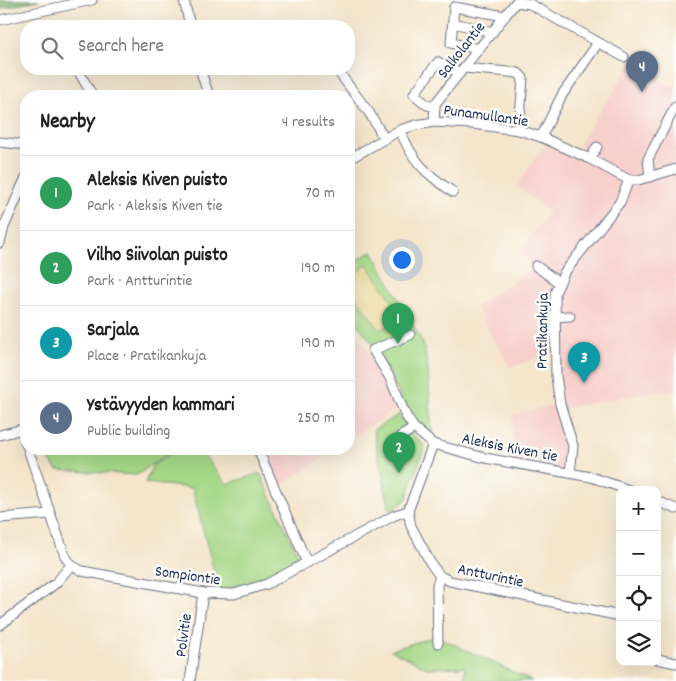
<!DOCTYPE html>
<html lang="en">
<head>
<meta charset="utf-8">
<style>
	:root { --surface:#fff; --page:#f2f2f2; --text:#222; --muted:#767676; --line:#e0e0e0; --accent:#b5179e }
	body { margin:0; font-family:Dekko,sans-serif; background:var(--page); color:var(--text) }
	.controls { position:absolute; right:15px; bottom:15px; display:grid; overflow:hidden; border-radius:10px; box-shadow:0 5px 20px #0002 }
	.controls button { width:45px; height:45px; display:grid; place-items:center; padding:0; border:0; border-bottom:1px solid var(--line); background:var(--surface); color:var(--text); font:25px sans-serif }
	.you { position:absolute; left:401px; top:259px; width:18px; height:18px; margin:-12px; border:4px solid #fff; border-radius:50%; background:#1a73e8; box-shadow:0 0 0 8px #1a73e833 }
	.badge { display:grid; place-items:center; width:32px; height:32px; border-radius:50%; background:var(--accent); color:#fff; font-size:16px; font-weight:700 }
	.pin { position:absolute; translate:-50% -41px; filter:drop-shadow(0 1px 2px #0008) }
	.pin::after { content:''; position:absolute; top:26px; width:18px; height:15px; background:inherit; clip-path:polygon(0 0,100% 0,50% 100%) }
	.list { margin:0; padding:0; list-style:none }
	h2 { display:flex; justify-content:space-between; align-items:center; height:65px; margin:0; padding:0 20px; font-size:21px }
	h2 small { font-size:16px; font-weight:400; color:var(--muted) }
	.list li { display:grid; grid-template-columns:32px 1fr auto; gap:15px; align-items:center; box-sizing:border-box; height:75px; padding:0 20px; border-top:1px solid var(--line) }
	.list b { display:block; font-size:19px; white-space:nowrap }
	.list p { margin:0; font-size:16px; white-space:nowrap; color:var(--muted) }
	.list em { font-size:16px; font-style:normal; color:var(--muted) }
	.icon { flex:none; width:28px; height:28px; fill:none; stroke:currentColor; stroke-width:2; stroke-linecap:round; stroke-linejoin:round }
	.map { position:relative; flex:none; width:676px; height:681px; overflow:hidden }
	.search { position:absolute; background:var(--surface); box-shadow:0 5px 20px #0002; left:20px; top:20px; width:335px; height:55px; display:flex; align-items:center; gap:12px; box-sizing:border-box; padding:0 18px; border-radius:20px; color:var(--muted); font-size:19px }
	.panel { position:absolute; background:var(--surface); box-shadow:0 5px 20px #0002; left:20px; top:90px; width:335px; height:365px; border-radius:20px }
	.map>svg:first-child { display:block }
	.built { fill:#f7d0cc }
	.green { fill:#a6d887; stroke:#608472 }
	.forest { fill:#84b874; stroke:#507469 }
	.sand { fill:#eeda9e; stroke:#84847e }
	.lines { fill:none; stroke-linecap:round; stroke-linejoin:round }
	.minor-casing { stroke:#676f84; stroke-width:11 }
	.minor { stroke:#fff; stroke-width:9 }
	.labels { text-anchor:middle; stroke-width:5; stroke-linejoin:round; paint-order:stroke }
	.street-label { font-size:16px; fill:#1b2f5e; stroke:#fdfcf7 }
</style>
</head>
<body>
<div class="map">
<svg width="676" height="681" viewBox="0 0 676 681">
	<rect width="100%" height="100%" fill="#fdfcf7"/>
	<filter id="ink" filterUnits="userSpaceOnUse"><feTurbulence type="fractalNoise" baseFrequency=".02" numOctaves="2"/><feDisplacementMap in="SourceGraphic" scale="10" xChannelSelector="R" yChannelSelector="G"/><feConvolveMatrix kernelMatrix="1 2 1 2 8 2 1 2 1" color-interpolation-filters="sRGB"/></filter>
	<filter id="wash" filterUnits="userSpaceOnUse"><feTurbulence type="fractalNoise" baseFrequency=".0096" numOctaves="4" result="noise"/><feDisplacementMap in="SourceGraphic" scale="20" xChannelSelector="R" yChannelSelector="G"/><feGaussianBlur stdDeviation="1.12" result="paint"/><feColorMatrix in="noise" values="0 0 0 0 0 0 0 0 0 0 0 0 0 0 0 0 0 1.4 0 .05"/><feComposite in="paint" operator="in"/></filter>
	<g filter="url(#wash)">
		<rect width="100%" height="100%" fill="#f4e5cb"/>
		<g class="built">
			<path d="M632,62L670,86L676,85V392L658,390L562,409L573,446L570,473L512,463L513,414L560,404L555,353L510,367L475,307L536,266L519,253L549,212L517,186L548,140L574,152Z"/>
			<path d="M349,325L378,364L396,409L349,440Z"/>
			<path d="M271,449H336L277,488L266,458L273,452Z"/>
		</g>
		<g class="green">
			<path d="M372,251L423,343L428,369L432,432L429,436L412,419L374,345L349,314V265Z"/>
			<path d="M400,414L413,435L425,446L406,500L390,511L373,430Z"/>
			<path d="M46,449H174L137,475L56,470L44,450Z"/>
			<path d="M177,449H199L227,484L260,473L298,556L296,563L258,582L219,590L192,488L145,483L152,466Z"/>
			<path d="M436,636L532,681H464L465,667L427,668L391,650Z"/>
		</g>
		<path class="forest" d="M0,0H39L0,9Z"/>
		<path class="sand" d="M367,264L403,317L380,330L349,288V280Z"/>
	</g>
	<g filter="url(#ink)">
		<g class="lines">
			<defs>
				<g id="minor">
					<path d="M184,0L190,26"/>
					<path d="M0,20L92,0"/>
					<path d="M453,23L493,32"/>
					<path d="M479,49L451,43L454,7L505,16"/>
					<path d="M464,68L518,73L523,78L519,130"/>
					<path d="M77,69L93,96"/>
					<path d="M200,69L209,96"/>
					<path d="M337,70L370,114L384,138"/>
					<path d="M435,107L427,105L414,94L438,62L460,73"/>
					<path d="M434,122L435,104L516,2L530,4L624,57"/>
					<path d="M400,130C413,162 425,173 453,192"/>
					<path d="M541,137L562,95L598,43"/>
					<path d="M0,142L26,145"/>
					<path d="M349,159L400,130L416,125L434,122L472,124L519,130L541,137L590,159L629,180H638L676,169"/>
					<path d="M590,159L597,147"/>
					<path d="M650,177L648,159L675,107"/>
					<path d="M0,243L4,227L26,177"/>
					<path d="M536,266L558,282"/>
					<path d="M554,317L570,316"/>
					<path d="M410,335L373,350L390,378L406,416L414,428L433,444L485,458L591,477L629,490"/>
					<path d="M23,429L26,444"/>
					<path d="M0,435L26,428"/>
					<path d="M400,437L414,428"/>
					<path d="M433,444L408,511L411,526L431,564L440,576L450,581L620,616"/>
					<path d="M28,449L65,556L71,565L82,571L203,593L234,594L267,584L395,515L408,511"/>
					<path d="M259,452L307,563"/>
					<path d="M570,473L573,446L560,404L556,376L555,293L564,273L620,202L629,180"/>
					<path d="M657,501L676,509"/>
					<path d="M0,518L50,514"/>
					<path d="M0,625L56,583L71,565"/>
					<path d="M438,643L437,585L440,576"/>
					<path d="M657,659L676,663"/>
					<path d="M190,681L203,593"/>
				</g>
			</defs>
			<use href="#minor" class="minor-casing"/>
			<use href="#minor" class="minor"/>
		</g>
	</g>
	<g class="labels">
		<g class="street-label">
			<text transform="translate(460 49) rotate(-52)" y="6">Salkolantie</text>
			<text transform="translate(486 114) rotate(8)" y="6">Punamullantie</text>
			<text transform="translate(541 331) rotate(-89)" y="6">Pratikankuja</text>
			<text transform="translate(510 446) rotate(11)" y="6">Aleksis Kiven tie</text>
			<text transform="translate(188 574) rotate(8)" y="6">Sompiontie</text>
			<text transform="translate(491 574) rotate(12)" y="6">Antturintie</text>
			<text transform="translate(182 635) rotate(-82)" y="6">Polvitie</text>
		</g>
	</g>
</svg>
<div class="controls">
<button>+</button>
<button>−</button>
<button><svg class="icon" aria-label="locate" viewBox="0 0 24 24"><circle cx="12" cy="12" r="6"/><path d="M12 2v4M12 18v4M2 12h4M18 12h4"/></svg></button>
<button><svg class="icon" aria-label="layers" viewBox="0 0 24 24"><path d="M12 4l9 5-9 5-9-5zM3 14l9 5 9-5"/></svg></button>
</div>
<div class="you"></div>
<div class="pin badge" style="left:398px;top:344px;background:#2e9e5b">1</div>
<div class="pin badge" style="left:399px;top:473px;background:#2e9e5b">2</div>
<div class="pin badge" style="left:584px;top:383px;background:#0f9aa8">3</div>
<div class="pin badge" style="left:642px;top:92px;background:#5c6f8a">4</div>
<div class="search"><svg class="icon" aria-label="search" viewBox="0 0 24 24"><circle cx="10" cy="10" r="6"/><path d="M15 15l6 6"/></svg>Search here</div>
<section class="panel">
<h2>Nearby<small>4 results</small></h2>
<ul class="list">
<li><span class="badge" style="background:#2e9e5b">1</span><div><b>Aleksis Kiven puisto</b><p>Park · Aleksis Kiven tie</p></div><em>70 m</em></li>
<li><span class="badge" style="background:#2e9e5b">2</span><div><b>Vilho Siivolan puisto</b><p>Park · Antturintie</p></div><em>190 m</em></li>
<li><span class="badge" style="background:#0f9aa8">3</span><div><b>Sarjala</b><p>Place · Pratikankuja</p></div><em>190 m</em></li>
<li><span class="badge" style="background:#5c6f8a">4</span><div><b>Ystävyyden kammari</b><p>Public building</p></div><em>250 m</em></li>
</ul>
</section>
</div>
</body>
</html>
